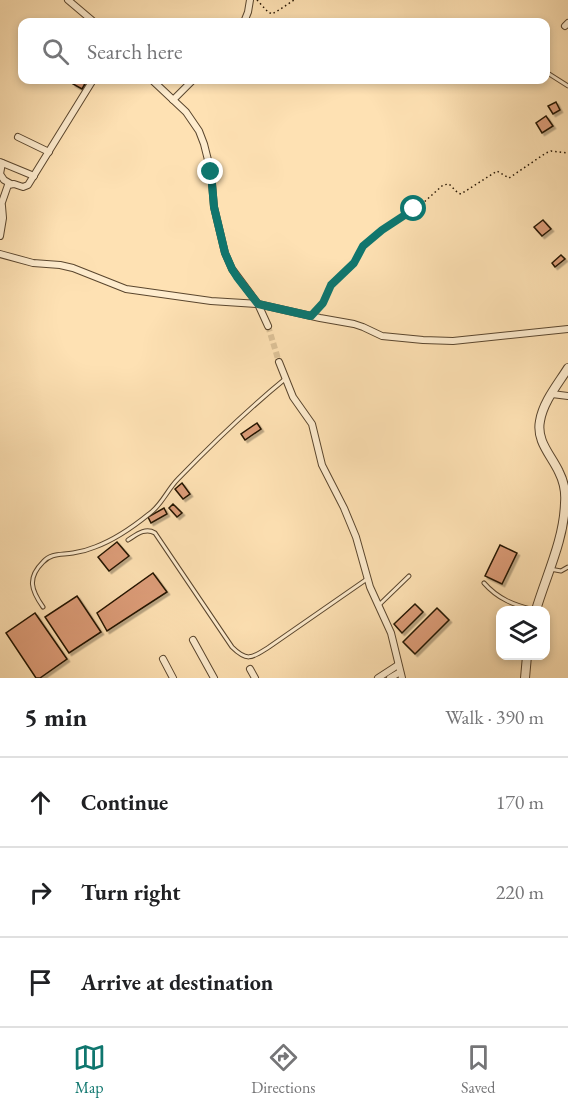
<!DOCTYPE html>
<html lang="en">
<head>
<meta charset="utf-8">
<style>
	:root { --surface:#fff; --page:#f6f6f6; --text:#202124; --muted:#757577; --line:#e0e0e0; --accent:#0f766e }
	body { margin:0; font-family:"EB Garamond",serif; background:var(--page); color:var(--text) }
	.controls { position:absolute; right:18px; bottom:18px; display:grid; overflow:hidden; border-radius:12px; box-shadow:0 3px 9px #0003 }
	.controls button { width:54px; height:54px; display:grid; place-items:center; padding:0; border:0; border-bottom:2px solid var(--line); background:var(--surface); color:var(--text); font:30px sans-serif }
	.stop { position:absolute; width:18px; height:18px; margin:-14px; border:4px solid #0f766e; border-radius:50%; background:#fff }
	.stop.end { background:#0f766e; border-color:#fff; box-shadow:0 2px 6px #0008 }
	.list { margin:0; padding:0; list-style:none }
	h2 { display:flex; justify-content:space-between; align-items:center; height:78px; margin:0; padding:0 24px; font-size:26px }
	h2 small { font-size:20px; font-weight:400; color:var(--muted) }
	.list li { display:grid; grid-template-columns:39px 1fr auto; gap:18px; align-items:center; box-sizing:border-box; height:90px; padding:0 24px; border-top:2px solid var(--line) }
	.list b { display:block; font-size:22px; white-space:nowrap }
	.list em { font-size:20px; font-style:normal; color:var(--muted) }
	.icon { flex:none; width:33px; height:33px; fill:none; stroke:currentColor; stroke-width:2; stroke-linecap:round; stroke-linejoin:round }
	.map { position:relative; flex:none; width:568px; height:678px; overflow:hidden }
	.search { position:absolute; background:var(--surface); box-shadow:0 3px 9px #0003; left:18px; right:18px; top:18px; height:66px; display:flex; align-items:center; gap:15px; box-sizing:border-box; padding:0 21px; border-radius:12px; color:var(--muted); font-size:22px }
	.sheet { height:348px; background:var(--surface) }
	nav { display:flex; justify-content:space-around; align-items:center; box-sizing:border-box; height:84px; border-top:2px solid var(--line); background:var(--surface); font-size:16px; color:var(--muted) }
	nav a { display:grid; justify-items:center; gap:3px }
	nav .on { color:var(--accent) }
	.map>svg:first-child { display:block }
	.building { fill:#dd9d79; stroke:#241301; stroke-width:1.5; filter:url(#shadow) }
	.lines { fill:none; stroke-linecap:round; stroke-linejoin:round }
	.minor-tunnel { stroke:#ddc298; stroke-width:6; stroke-dasharray:6 3; stroke-linecap:butt }
	.service-casing { stroke:#5a462e; stroke-width:5 }
	.minor-casing { stroke:#5a462e; stroke-width:8 }
	.tertiary-casing { stroke:#5a462e; stroke-width:10 }
	.path { stroke:#241301; stroke-width:1.5; stroke-dasharray:1.5 3; stroke-linecap:butt }
	.service { stroke:#feecce; stroke-width:3 }
	.minor { stroke:#feecce; stroke-width:6 }
	.tertiary { stroke:#feecce; stroke-width:8 }
	.route { stroke:#0f766e; stroke-width:8 }
</style>
</head>
<body>
<div class="map">
<svg width="568" height="678" viewBox="0 0 568 678">
	<defs>
		<filter id="shadow"><feDropShadow dx="2.5" dy="2.5" stdDeviation="0" flood-color="#0004"/></filter>
	</defs>
	<rect width="100%" height="100%" fill="#fee1b3"/>
	<filter id="stains"><feTurbulence type="fractalNoise" baseFrequency=".00333" numOctaves="4"/><feColorMatrix values="0 0 0 0 .2 0 0 0 0 .09 0 0 0 0 .02 0 0 0 .5 -.17"/></filter>
	<radialGradient id="worn" r=".72"><stop offset=".6" stop-color="#630" stop-opacity="0"/><stop offset="1" stop-color="#630" stop-opacity=".3"/></radialGradient>
	<g class="building">
		<path d="M75,80L85,84L82,89L73,84Z"/>
		<path d="M556,102L560,110L553,114L548,106Z"/>
		<path d="M546,116L553,126L542,133L536,123Z"/>
		<path d="M543,220L551,229L542,236L534,227Z"/>
		<path d="M561,255L565,259L555,267L552,263Z"/>
		<path d="M257,423L261,429L245,440L241,434Z"/>
		<path d="M182,483L190,494L183,499L175,489Z"/>
		<path d="M173,504L182,513L177,517L169,508Z"/>
		<path d="M164,508L167,514L151,523L148,517Z"/>
		<path d="M117,542L129,556L109,571L98,557Z"/>
		<path d="M500,545L517,553L502,584L485,576Z"/>
		<path d="M153,573L167,592L107,631L97,613Z"/>
		<path d="M77,596L101,632L69,653L45,617Z"/>
		<path d="M415,604L423,612L402,633L394,624Z"/>
		<path d="M437,608L449,620L415,654L403,642Z"/>
		<path d="M35,613L67,659L40,678H36L6,633Z"/>
	</g>
	<g class="lines">
		<path class="minor-tunnel" d="M268,326L279,362"/>
		<defs>
			<g id="service">
				<path d="M546,72L568,86"/>
				<path d="M128,540C136,535 145,527 155,533L232,647C248,663 253,657 269,647L367,579"/>
				<path d="M550,569L561,571L568,567"/>
				<path d="M484,583C498,599 514,605 534,610"/>
				<path d="M380,604L409,576"/>
				<path d="M43,607C31,590 27,578 43,562C51,553 61,555 73,553C80,552 88,550 95,547C114,540 133,527 149,514C162,505 167,490 178,479C212,444 247,410 285,379"/>
			</g>
			<g id="minor">
				<path d="M68,0L94,22"/>
				<path d="M244,22L248,12L250,0"/>
				<path d="M565,26L568,23"/>
				<path d="M152,80L186,112L199,131L204,144L211,172L214,207L225,253L232,269L258,304L268,326"/>
				<path d="M173,100L193,80"/>
				<path d="M18,137L49,152"/>
				<path d="M0,162L34,176"/>
				<path d="M2,163L0,174L4,180L11,184"/>
				<path d="M0,208L8,185L14,184L23,187L28,185L93,80"/>
				<path d="M0,236L3,218L2,206"/>
				<path d="M0,254L33,263L60,265L73,268L126,289L211,301L258,304L320,318L354,324L363,327L382,336L423,340L453,341L568,329"/>
				<path d="M279,362L293,397L312,424L322,465L344,508L356,537L370,587L391,633L402,678"/>
				<path d="M552,394L568,396"/>
				<path d="M193,640L214,678"/>
				<path d="M163,659L173,678"/>
				<path d="M250,669L255,678"/>
				<path d="M378,678L398,665"/>
				<path d="M390,678L400,672"/>
			</g>
			<g id="tertiary">
				<path d="M536,610C546,576 564,540 565,503C566,492 564,482 559,472C551,455 536,441 540,421C543,402 558,384 568,368"/>
				<path d="M525,678L527,656"/>
			</g>
		</defs>
		<use href="#service" class="service-casing"/>
		<use href="#minor" class="minor-casing"/>
		<use href="#tertiary" class="tertiary-casing"/>
		<g class="path">
			<path d="M257,0L268,12L272,14L279,10L294,0"/>
			<path d="M316,311L323,303L331,285L354,263L363,246L386,228L422,204L443,185L449,184L458,193L461,194L497,171L509,178L546,153L551,151L568,153"/>
		</g>
		<use href="#service" class="service"/>
		<use href="#minor" class="minor"/>
		<use href="#tertiary" class="tertiary"/>
	</g>
	<g class="lines">
		<path class="route" d="M211,172L214,207L225,253L232,269L237,277L258,304L311,316L323,303L331,285L354,263L363,246L382,230L414,209"/>
	</g>
	<rect width="100%" height="100%" filter="url(#stains)"/>
	<rect width="100%" height="100%" fill="url(#worn)"/>
</svg>
<div class="controls">
<button><svg class="icon" aria-label="layers" viewBox="0 0 24 24"><path d="M12 4l9 5-9 5-9-5zM3 14l9 5 9-5"/></svg></button>
</div>
<div class="stop" style="left:414px;top:209px"></div>
<div class="stop end" style="left:211px;top:172px"></div>
<div class="search"><svg class="icon" aria-label="search" viewBox="0 0 24 24"><circle cx="10" cy="10" r="6"/><path d="M15 15l6 6"/></svg>Search here</div>
</div>
<section class="sheet">
<h2>5 min<small>Walk · 390 m</small></h2>
<ul class="list">
<li><svg class="icon" aria-label="ahead" viewBox="0 0 24 24"><path d="M12 20V5M6 11l6-6 6 6"/></svg><div><b>Continue</b></div><em>170 m</em></li>
<li><svg class="icon" aria-label="right" viewBox="0 0 24 24"><path d="M7 20v-9h11M14 6l5 5-5 5"/></svg><div><b>Turn right</b></div><em>220 m</em></li>
<li><svg class="icon" aria-label="arrive" viewBox="0 0 24 24"><path d="M6 21V4h12l-3 4 3 4H6"/></svg><div><b>Arrive at destination</b></div></li>
</ul>
</section>
<nav>
<a class="on"><svg class="icon" aria-label="map" viewBox="0 0 24 24"><path d="M3 6l6-2 6 2 6-2v14l-6 2-6-2-6 2zM9 4v14M15 6v14"/></svg>Map</a>
<a><svg class="icon" aria-label="directions" viewBox="0 0 24 24"><path d="M12 3l9 9-9 9-9-9zM9 14v-3h6M13 9l2 2-2 2"/></svg>Directions</a>
<a><svg class="icon" aria-label="saved" viewBox="0 0 24 24"><path d="M7 4h10v16l-5-4-5 4z"/></svg>Saved</a>
</nav>
</body>
</html>
